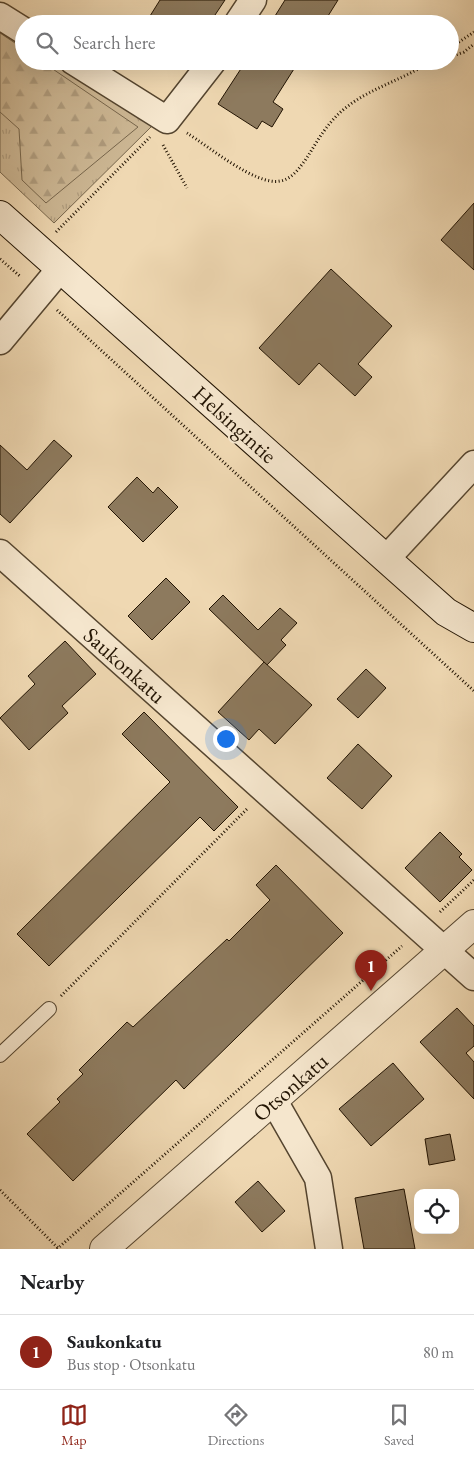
<!DOCTYPE html>
<html lang="en">
<head>
<meta charset="utf-8">
<style>
	:root { --surface:#fff; --page:#f6f6f6; --text:#202124; --muted:#757577; --line:#e0e0e0; --accent:#8f2418 }
	body { margin:0; font-family:"EB Garamond",serif; background:var(--page); color:var(--text) }
	.controls { position:absolute; right:15px; bottom:15px; display:grid; overflow:hidden; border-radius:10px; box-shadow:0 5px 20px #0002 }
	.controls button { width:45px; height:45px; display:grid; place-items:center; padding:0; border:0; border-bottom:1px solid var(--line); background:var(--surface); color:var(--text); font:25px sans-serif }
	.you { position:absolute; left:225px; top:738px; width:18px; height:18px; margin:-12px; border:4px solid #fff; border-radius:50%; background:#1a73e8; box-shadow:0 0 0 8px #1a73e833 }
	.badge { display:grid; place-items:center; width:32px; height:32px; border-radius:50%; background:var(--accent); color:#fff; font-size:16px; font-weight:700 }
	.pin { position:absolute; translate:-50% -41px; filter:drop-shadow(0 1px 2px #0008) }
	.pin::after { content:''; position:absolute; top:26px; width:18px; height:15px; background:inherit; clip-path:polygon(0 0,100% 0,50% 100%) }
	.list { margin:0; padding:0; list-style:none }
	h2 { display:flex; justify-content:space-between; align-items:center; height:65px; margin:0; padding:0 20px; font-size:21px }
	h2 small { font-size:16px; font-weight:400; color:var(--muted) }
	.list li { display:grid; grid-template-columns:32px 1fr auto; gap:15px; align-items:center; box-sizing:border-box; height:75px; padding:0 20px; border-top:1px solid var(--line) }
	.list b { display:block; font-size:19px; white-space:nowrap }
	.list p { margin:0; font-size:16px; white-space:nowrap; color:var(--muted) }
	.list em { font-size:16px; font-style:normal; color:var(--muted) }
	.icon { flex:none; width:28px; height:28px; fill:none; stroke:currentColor; stroke-width:2; stroke-linecap:round; stroke-linejoin:round }
	.map { position:relative; flex:none; width:474px; height:1249px; overflow:hidden }
	.search { position:absolute; background:var(--surface); box-shadow:0 5px 20px #0002; left:15px; right:15px; top:15px; height:55px; display:flex; align-items:center; gap:12px; box-sizing:border-box; padding:0 18px; border-radius:28px; color:var(--muted); font-size:19px }
	.sheet { height:140px; background:var(--surface) }
	nav { display:flex; justify-content:space-around; align-items:center; box-sizing:border-box; height:70px; border-top:1px solid var(--line); background:var(--surface); font-size:14px; color:var(--muted) }
	nav a { display:grid; justify-items:center; gap:2px }
	nav .on { color:var(--accent) }
	.map>svg:first-child { display:block }
	.grass { fill:url(#grass-tufts); stroke:#77664c }
	.forest { fill:url(#forest-firs); stroke:#77664c }
	.building { fill:#8d7a5e; stroke:#221403 }
	.lines { fill:none; stroke-linecap:round; stroke-linejoin:round }
	.service-casing { stroke:#55452f; stroke-width:16 }
	.minor-casing { stroke:#55452f; stroke-width:29 }
	.tertiary-casing { stroke:#55452f; stroke-width:30 }
	.secondary-casing { stroke:#221403; stroke-width:30 }
	.path { stroke:#221403; stroke-width:3; stroke-dasharray:1 2.5; stroke-linecap:butt }
	.service { stroke:#f5e6cd; stroke-width:14 }
	.minor { stroke:#f5e6cd; stroke-width:26 }
	.tertiary { stroke:#f5e6cd; stroke-width:28 }
	.secondary { stroke:#f5e6cd; stroke-width:28 }
	.labels { text-anchor:middle; stroke-width:4; stroke-linejoin:round; paint-order:stroke }
	.street-label { font-size:22px; fill:#221403; stroke:#f5e6cd }
</style>
</head>
<body>
<div class="map">
<svg width="474" height="1249" viewBox="0 0 474 1249">
	<defs>
		<pattern id="grass-tufts" width="24" height="20" patternUnits="userSpaceOnUse" patternTransform="scale(1.25)"><rect width="24" height="20" fill="#ccb794"/><path d="M3 7l-1-3M5 7V3M7 7l1-3M15 17l-1-3M17 17v-4M19 17l1-3" fill="none" stroke="#af9c7e"/></pattern>
		<pattern id="forest-firs" width="22" height="20" patternUnits="userSpaceOnUse" patternTransform="scale(1.25)"><rect width="22" height="20" fill="#ccb794"/><path d="M5 1l3.5 6h-7zM16 11l3.5 6h-7z" fill="#af9c7e"/></pattern>
	</defs>
	<rect width="100%" height="100%" fill="#efd8b2"/>
	<filter id="stains"><feTurbulence type="fractalNoise" baseFrequency=".004" numOctaves="4"/><feColorMatrix values="0 0 0 0 .2 0 0 0 0 .09 0 0 0 0 .02 0 0 0 .5 -.17"/></filter>
	<radialGradient id="worn" r=".72"><stop offset=".6" stop-color="#630" stop-opacity="0"/><stop offset="1" stop-color="#630" stop-opacity=".3"/></radialGradient>
	<path class="grass" d="M0,27L24,43V61H52L152,126L54,223L0,172Z"/>
	<path class="forest" d="M0,33L24,49V61H41L138,127L46,203L22,180L19,129L0,112Z"/>
	<g class="building">
		<path d="M160,0H225L209,24H145Z"/>
		<path d="M285,0H338L323,24H270Z"/>
		<path d="M246,61H299L273,102L283,109L272,127L262,121L257,129L218,104Z"/>
		<path d="M474,203V270L441,240Z"/>
		<path d="M331,269L392,326L358,364L372,377L355,396L319,363L299,385L259,348Z"/>
		<path d="M54,440L72,456L10,523L0,514V445L27,470Z"/>
		<path d="M137,477L153,493L158,487L178,507L143,542L108,507Z"/>
		<path d="M166,578L190,602L152,640L128,616Z"/>
		<path d="M223,595L258,630L280,608L297,623L281,640L286,645L267,665L209,609Z"/>
		<path d="M65,641L96,674L62,706L68,713L29,750L0,718L35,684L28,676Z"/>
		<path d="M264,662L312,705L275,744L259,729L249,740L218,712Z"/>
		<path d="M366,669L386,688L358,718L337,699Z"/>
		<path d="M144,712L238,807L214,831L200,817L49,966L17,934L170,782L122,734Z"/>
		<path d="M358,744L392,776L362,809L327,778Z"/>
		<path d="M440,832L462,854L459,857L472,870L440,902L405,868Z"/>
		<path d="M276,865L343,933L184,1089L176,1080L73,1181L27,1134L60,1102L57,1099L83,1074L79,1070L127,1022L133,1027L227,939L229,941L270,900L256,885Z"/>
		<path d="M457,1008L474,1026V1046L466,1053L474,1062V1099L420,1042Z"/>
		<path d="M393,1063L424,1099L371,1146L339,1109Z"/>
		<path d="M450,1134L455,1160L429,1165L425,1139Z"/>
		<path d="M258,1181L285,1211L262,1232L235,1202Z"/>
		<path d="M404,1189L415,1249H364L355,1198Z"/>
	</g>
	<g class="lines">
		<defs>
			<path id="service" d="M0,1055L49,1009"/>
			<g id="minor">
				<path d="M0,16L24,31"/>
				<path d="M237,24L253,0"/>
				<path d="M73,61L167,120L213,61"/>
				<path d="M0,341L60,269"/>
				<path d="M0,553L474,977"/>
				<path d="M386,559L474,464"/>
				<path d="M274,1101L318,1178L329,1249"/>
			</g>
			<path id="tertiary" d="M104,1249L474,924"/>
			<path id="secondary" d="M0,215L446,612L474,628"/>
		</defs>
		<use href="#service" class="service-casing"/>
		<use href="#minor" class="minor-casing"/>
		<use href="#tertiary" class="tertiary-casing"/>
		<use href="#secondary" class="secondary-casing"/>
		<g class="path">
			<path d="M450,48L474,32"/>
			<path d="M450,57L464,52L474,44"/>
			<path d="M429,64L438,61"/>
			<path d="M187,133C208,146 256,186 280,181C293,179 301,166 308,156C319,138 330,119 348,106C373,87 405,79 431,61"/>
			<path d="M163,145L187,188"/>
			<path d="M56,232L150,137"/>
			<path d="M0,259L21,277"/>
			<path d="M57,310L474,691"/>
			<path d="M440,912L474,880"/>
			<path d="M61,996L247,809"/>
			<path d="M0,1190L58,1248"/>
			<path d="M57,1249L402,946"/>
		</g>
		<use href="#service" class="service"/>
		<use href="#minor" class="minor"/>
		<use href="#tertiary" class="tertiary"/>
		<use href="#secondary" class="secondary"/>
	</g>
	<g class="labels">
		<g class="street-label">
			<text transform="translate(235 424) rotate(42)" y="8">Helsingintie</text>
			<text transform="translate(125 665) rotate(42)" y="8">Saukonkatu</text>
			<text transform="translate(290 1087) rotate(-41)" y="8">Otsonkatu</text>
		</g>
	</g>
	<rect width="100%" height="100%" filter="url(#stains)"/>
	<rect width="100%" height="100%" fill="url(#worn)"/>
</svg>
<div class="controls">
<button><svg class="icon" aria-label="locate" viewBox="0 0 24 24"><circle cx="12" cy="12" r="6"/><path d="M12 2v4M12 18v4M2 12h4M18 12h4"/></svg></button>
</div>
<div class="you"></div>
<div class="pin badge" style="left:371px;top:991px">1</div>
<div class="search"><svg class="icon" aria-label="search" viewBox="0 0 24 24"><circle cx="10" cy="10" r="6"/><path d="M15 15l6 6"/></svg>Search here</div>
</div>
<section class="sheet">
<h2>Nearby<small></small></h2>
<ul class="list">
<li><span class="badge">1</span><div><b>Saukonkatu</b><p>Bus stop · Otsonkatu</p></div><em>80 m</em></li>
</ul>
</section>
<nav>
<a class="on"><svg class="icon" aria-label="map" viewBox="0 0 24 24"><path d="M3 6l6-2 6 2 6-2v14l-6 2-6-2-6 2zM9 4v14M15 6v14"/></svg>Map</a>
<a><svg class="icon" aria-label="directions" viewBox="0 0 24 24"><path d="M12 3l9 9-9 9-9-9zM9 14v-3h6M13 9l2 2-2 2"/></svg>Directions</a>
<a><svg class="icon" aria-label="saved" viewBox="0 0 24 24"><path d="M7 4h10v16l-5-4-5 4z"/></svg>Saved</a>
</nav>
</body>
</html>
